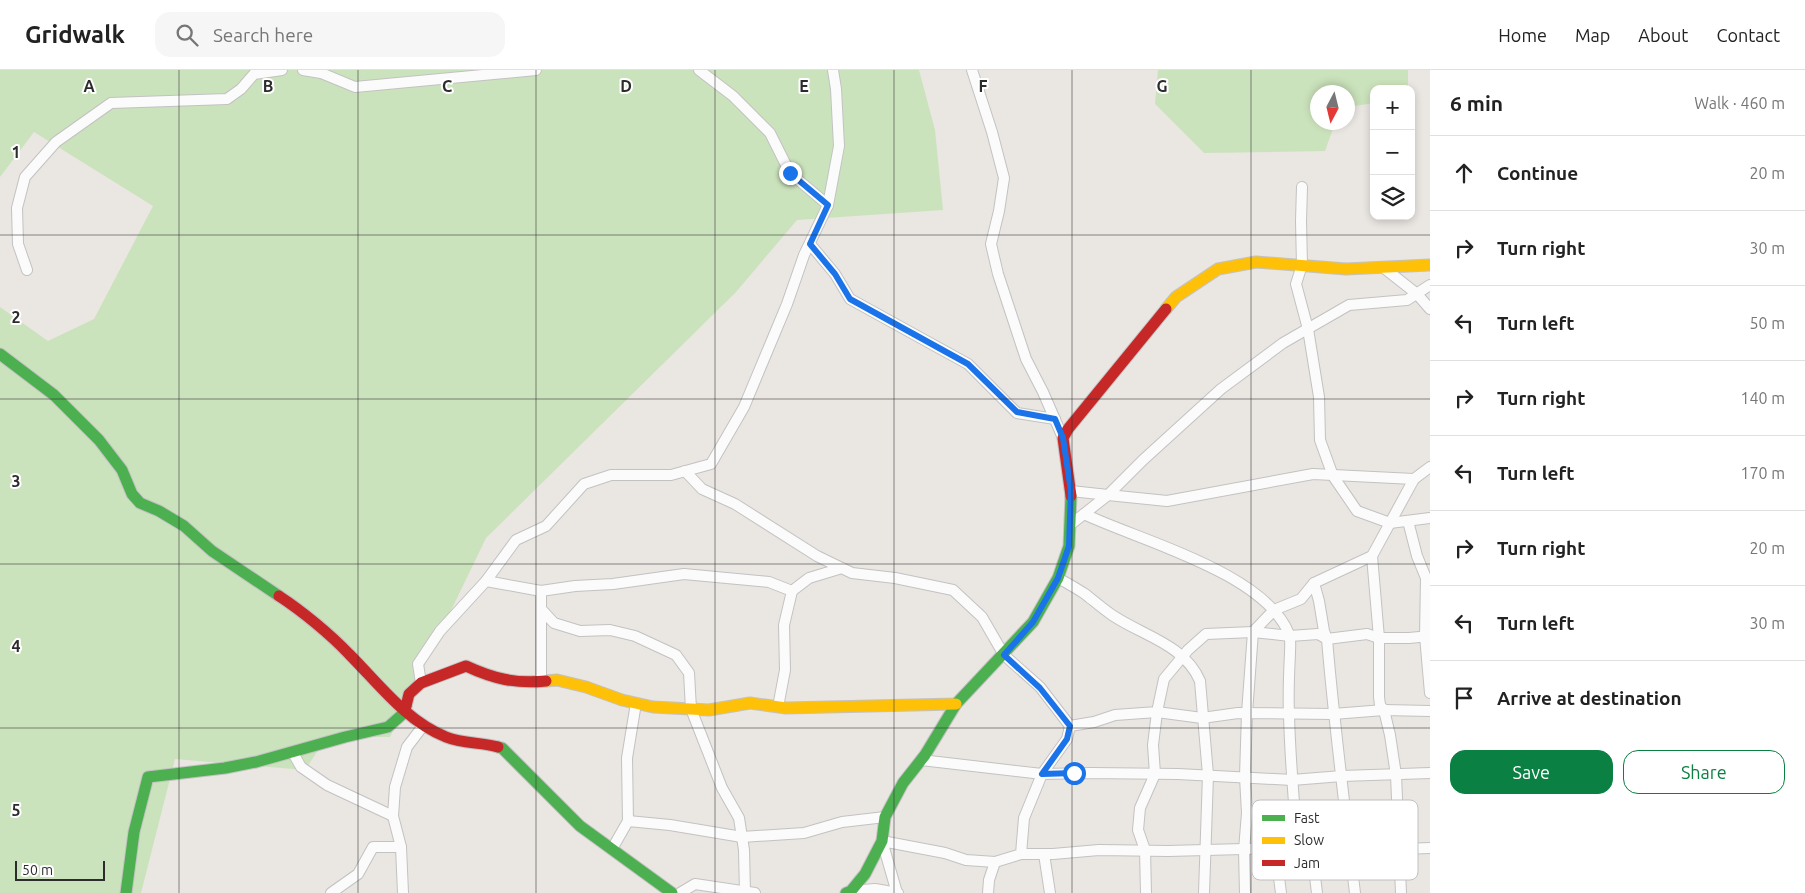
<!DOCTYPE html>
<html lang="en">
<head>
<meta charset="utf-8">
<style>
	:root { --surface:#fff; --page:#f6f6f6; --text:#222; --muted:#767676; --line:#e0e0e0; --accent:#0b8043 }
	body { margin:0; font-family:Ubuntu,sans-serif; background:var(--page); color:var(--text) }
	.controls { position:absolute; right:15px; top:15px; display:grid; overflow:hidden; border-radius:10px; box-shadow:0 2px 8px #0003 }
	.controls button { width:45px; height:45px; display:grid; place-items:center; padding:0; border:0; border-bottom:1px solid var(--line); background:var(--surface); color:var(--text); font:25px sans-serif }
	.compass { position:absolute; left:1310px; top:15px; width:45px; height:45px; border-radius:50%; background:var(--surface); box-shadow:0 2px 8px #0003; rotate:187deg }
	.scale { position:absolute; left:15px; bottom:12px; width:90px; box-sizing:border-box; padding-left:5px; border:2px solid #2c2c2c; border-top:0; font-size:14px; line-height:18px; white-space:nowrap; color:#2c2c2c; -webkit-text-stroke:4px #fff; paint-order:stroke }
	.stop { position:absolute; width:15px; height:15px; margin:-11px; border:4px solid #1a73e8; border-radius:50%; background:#fff }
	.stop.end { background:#1a73e8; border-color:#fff; box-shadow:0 1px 5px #0008 }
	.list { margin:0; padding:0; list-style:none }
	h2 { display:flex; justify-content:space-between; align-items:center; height:65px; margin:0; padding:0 20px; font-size:21px }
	h2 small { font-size:16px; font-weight:400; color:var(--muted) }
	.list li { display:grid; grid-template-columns:32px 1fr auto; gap:15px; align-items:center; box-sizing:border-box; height:75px; padding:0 20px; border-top:1px solid var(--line) }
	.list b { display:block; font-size:19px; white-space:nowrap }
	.list em { font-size:16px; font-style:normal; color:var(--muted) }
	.actions { display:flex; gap:10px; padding:15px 20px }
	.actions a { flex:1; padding:11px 0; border:1px solid var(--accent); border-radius:15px; text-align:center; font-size:18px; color:var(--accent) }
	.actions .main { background:var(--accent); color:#fff }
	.icon { flex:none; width:28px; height:28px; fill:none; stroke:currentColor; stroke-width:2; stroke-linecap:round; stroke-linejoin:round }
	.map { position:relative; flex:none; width:1430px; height:823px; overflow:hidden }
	header { display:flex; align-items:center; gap:30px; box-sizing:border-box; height:70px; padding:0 25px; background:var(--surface); border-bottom:1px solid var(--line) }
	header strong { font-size:24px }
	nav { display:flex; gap:28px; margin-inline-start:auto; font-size:18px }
	.search { width:350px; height:45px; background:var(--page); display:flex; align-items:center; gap:12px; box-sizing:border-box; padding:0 18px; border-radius:15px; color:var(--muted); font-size:19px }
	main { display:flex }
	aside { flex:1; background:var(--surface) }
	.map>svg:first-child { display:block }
	.green { fill:#cbe3bc }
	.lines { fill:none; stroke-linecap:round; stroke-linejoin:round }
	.street-casing { stroke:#c3c2c2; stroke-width:12 }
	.fast-casing { stroke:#c3c2c2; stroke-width:13 }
	.slow-casing { stroke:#c3c2c2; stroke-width:13 }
	.jam-casing { stroke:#c3c2c2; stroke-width:13 }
	.street { stroke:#fcfbfb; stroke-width:10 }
	.fast { stroke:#4caf50; stroke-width:11 }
	.slow { stroke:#ffc107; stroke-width:11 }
	.jam { stroke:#c62828; stroke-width:11 }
	.route { stroke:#1a73e8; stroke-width:6 }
	.grid { fill:none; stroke:#2c2c2c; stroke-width:1; stroke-opacity:0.55 }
	.key { fill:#fff; stroke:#c0c0c0; stroke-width:1 }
	.key-label { font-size:14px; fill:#2c2c2c }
	.grid-label { font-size:16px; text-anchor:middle; font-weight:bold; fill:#2c2c2c; stroke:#fff; stroke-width:4; stroke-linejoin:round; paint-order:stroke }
</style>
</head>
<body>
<header>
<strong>Gridwalk</strong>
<div class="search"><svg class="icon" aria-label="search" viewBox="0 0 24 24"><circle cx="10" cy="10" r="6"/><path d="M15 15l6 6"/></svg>Search here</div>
<nav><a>Home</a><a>Map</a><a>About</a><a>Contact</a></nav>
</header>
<main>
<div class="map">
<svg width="1430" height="823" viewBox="0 0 1430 823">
	<rect width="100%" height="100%" fill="#eae6e2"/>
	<g class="green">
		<path d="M0,0H919L935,60L943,140L797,150L736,222L486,468L390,667H327L305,700L175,689L141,823H0V237L48,271L94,249L153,136L34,62L0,107Z"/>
		<path d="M1158,0H1408V19H1374V33L1348,37V22H1318V52L1335,53L1325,81L1204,83L1155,34Z"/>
	</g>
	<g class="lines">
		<defs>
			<g id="street">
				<path d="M303,0L321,3L355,17L536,0"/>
				<path d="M699,0L733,26L770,63L790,103L828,135"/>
				<path d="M972,0L992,62L1004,108L999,141L991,174L998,204L1026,289L1043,322L1063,368"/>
				<path d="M1302,117L1301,151L1302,195L1296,214L1308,259L1319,327L1320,370L1333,406L1357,441L1390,453L1430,448"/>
				<path d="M810,174L835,204L850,229L968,294L1017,343L1055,349"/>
				<path d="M1384,198L1417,224L1430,239"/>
				<path d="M27,200L18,174L17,138L25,107L56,72L111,33L227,29L241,19L254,4L282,0"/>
				<path d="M685,401L702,419L735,434L817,486L852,503L895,508L953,520L982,547L1004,585L1040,617L1070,656"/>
				<path d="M1071,421L1108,425L1143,390L1221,319L1283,273L1349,235L1407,230L1430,215"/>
				<path d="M1084,444C1141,471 1265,503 1289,564C1291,570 1290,578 1290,583C1289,603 1288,624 1289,644C1290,690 1294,735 1298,781"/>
				<path d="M1408,451L1417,486L1426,508L1425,566L1430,623"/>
				<path d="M1070,455L1108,425L1167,431L1313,404L1414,409"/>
				<path d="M1372,486L1379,568V627L1380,635L1384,640L1390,665L1396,705L1401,823"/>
				<path d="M1058,508C1067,513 1076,518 1085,524C1094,531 1103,539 1112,545C1143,566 1184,574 1200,611L1208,705L1204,823"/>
				<path d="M486,511L541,521L575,516L613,514L684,504L769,512L792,521"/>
				<path d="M1314,513L1319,531L1324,561L1327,569C1334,654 1345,738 1355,823"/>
				<path d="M541,521V539L554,553L580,561L610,560L635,566L676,585L689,603L691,639L722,718L739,748L744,780L745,823"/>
				<path d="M541,539V611"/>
				<path d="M421,613L418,594L440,561L486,511L516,470L546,456L584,414L611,405H671L711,394L744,337L787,234L804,185L828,135L839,76L836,19L833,0"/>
				<path d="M778,637L785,600L784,555L792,521L809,508L842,498"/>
				<path d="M293,683L301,697L327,715L393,746"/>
				<path d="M921,690L1042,704L1091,703L1178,704L1292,710L1342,706L1430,703"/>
				<path d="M628,751L670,755L742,767L804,763L842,752L885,747"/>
				<path d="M612,779L628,751L627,688L636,633"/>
				<path d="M1312,782L1317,823"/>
				<path d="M1021,784H1053L1099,780L1168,781L1283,778L1312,782L1430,778"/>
				<path d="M1044,784L1050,823"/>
				<path d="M851,821L875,819L898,823"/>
				<path d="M331,823L358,804L373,777H401"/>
				<path d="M403,823L401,777L393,746L395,717L407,677L423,656"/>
				<path d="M680,823L695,814L755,823"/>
				<path d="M897,823L882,771L945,783L966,790L995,792L1021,784L1024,748L1042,704L1067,669L1070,656L1094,652L1115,645L1157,642L1164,609L1188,580L1206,564L1253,562L1290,566L1318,564L1327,569L1367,564L1379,568H1409L1430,566"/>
				<path d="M988,823L989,810L995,792"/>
				<path d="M1146,823L1145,780L1138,760L1140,738L1155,704L1153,675L1157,642L1202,648L1238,643L1333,644L1384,640L1430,641"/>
				<path d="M1245,823L1244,780L1247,743L1245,707L1247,643L1253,562L1274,540L1301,529L1314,513L1372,486L1414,409L1430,397"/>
				<path d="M1281,823L1278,800L1283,778"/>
			</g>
			<g id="fast">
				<path d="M0,284L54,325L99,370L122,400L132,424L140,433L159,441L184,456L212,481L279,526"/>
				<path d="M498,677L502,678L580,756L672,823"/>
				<path d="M126,823L134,762L148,707L225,698L256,692L345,667L388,657L405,642L406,636"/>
				<path d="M846,823L851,821L865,804L882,771L885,747L903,713L925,685L956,634L1033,552L1058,508L1069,476L1071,426"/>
			</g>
			<g id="slow">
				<path d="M1166,239L1176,227L1218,199L1256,192L1346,199L1430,195"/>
				<path d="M546,611L557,610L586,617L622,630L653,637L709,640L750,633L786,638L956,634"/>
			</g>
			<g id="jam">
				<path d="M1071,426L1063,368L1068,359L1166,239"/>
				<path d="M279,526C302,541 330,564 349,584C379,614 406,651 446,667C463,674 481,672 498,677"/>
				<path d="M406,636L409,624L421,613L466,596C494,609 516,614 546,611"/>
			</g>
		</defs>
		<use href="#street" class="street-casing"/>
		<use href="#fast" class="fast-casing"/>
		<use href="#slow" class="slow-casing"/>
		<use href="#jam" class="jam-casing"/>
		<use href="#street" class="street"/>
		<use href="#fast" class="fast"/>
		<use href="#slow" class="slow"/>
		<use href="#jam" class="jam"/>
	</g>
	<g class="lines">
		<path class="route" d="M790,103L828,135L810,174L835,204L850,229L968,294L1017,342L1055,349L1063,368L1071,421L1069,476L1058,508L1033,552L1004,585L1040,618L1070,656L1067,669L1042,704L1074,703"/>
	</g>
	<path class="grid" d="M179,0V823M358,0V823M536,0V823M715,0V823M894,0V823M1072,0V823M1251,0V823M0,165H1430M0,329H1430M0,494H1430M0,658H1430"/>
	<rect x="1252" y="730" width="166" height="80" rx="8" class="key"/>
	<rect x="1262" y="745" width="23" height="6" fill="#4caf50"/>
	<rect x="1262" y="767" width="23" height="7" fill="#ffc107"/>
	<rect x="1262" y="790" width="23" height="6" fill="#c62828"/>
	<g class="key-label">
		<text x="1294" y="753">Fast</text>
		<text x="1294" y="775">Slow</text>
		<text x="1294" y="798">Jam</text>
	</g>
	<g class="grid-label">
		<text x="89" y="22">A</text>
		<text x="268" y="22">B</text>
		<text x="447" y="22">C</text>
		<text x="626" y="22">D</text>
		<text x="804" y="22">E</text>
		<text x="983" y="22">F</text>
		<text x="1162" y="22">G</text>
		<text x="16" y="88">1</text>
		<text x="16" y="253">2</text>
		<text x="16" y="417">3</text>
		<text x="16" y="582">4</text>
		<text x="16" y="746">5</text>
	</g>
</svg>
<div class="controls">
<button>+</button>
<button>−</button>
<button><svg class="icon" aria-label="layers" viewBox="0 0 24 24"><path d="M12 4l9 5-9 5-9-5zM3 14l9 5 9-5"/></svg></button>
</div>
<svg class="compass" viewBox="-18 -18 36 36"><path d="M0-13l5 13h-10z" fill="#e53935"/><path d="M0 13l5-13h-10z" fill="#767676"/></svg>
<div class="scale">50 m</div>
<div class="stop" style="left:1074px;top:703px"></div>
<div class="stop end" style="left:790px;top:103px"></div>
</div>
<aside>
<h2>6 min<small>Walk · 460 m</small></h2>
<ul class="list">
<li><svg class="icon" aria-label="ahead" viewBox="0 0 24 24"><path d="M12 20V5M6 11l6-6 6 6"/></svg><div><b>Continue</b></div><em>20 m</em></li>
<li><svg class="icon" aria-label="right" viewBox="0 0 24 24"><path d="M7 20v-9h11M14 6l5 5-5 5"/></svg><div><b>Turn right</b></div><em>30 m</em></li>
<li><svg class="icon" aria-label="left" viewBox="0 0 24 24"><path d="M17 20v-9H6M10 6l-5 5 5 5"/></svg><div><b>Turn left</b></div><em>50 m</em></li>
<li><svg class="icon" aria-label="right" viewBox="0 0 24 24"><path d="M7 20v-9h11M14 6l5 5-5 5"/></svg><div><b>Turn right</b></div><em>140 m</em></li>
<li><svg class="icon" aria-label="left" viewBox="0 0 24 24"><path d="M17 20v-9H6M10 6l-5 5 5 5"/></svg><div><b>Turn left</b></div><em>170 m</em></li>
<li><svg class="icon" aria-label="right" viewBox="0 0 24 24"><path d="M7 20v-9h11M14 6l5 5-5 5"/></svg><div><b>Turn right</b></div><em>20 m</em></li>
<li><svg class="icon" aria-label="left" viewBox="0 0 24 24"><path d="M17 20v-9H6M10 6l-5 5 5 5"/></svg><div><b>Turn left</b></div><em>30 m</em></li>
<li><svg class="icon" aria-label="arrive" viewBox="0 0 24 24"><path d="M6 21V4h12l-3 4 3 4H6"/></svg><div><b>Arrive at destination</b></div></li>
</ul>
<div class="actions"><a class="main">Save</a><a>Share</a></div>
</aside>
</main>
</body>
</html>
